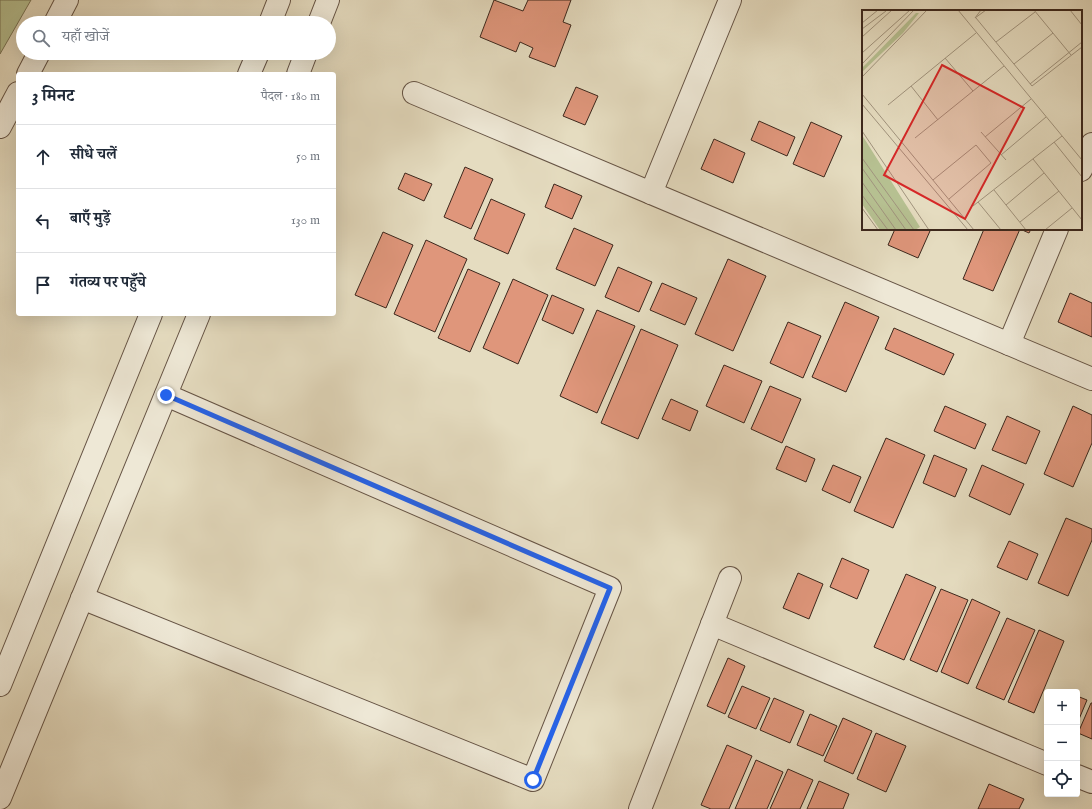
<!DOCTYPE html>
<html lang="hi">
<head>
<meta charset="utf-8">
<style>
	:root { --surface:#fff; --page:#f6f6f7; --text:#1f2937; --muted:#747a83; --line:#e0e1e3 }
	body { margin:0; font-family:"IM FELL English","Noto Serif Devanagari",serif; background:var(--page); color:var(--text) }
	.controls { position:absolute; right:12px; bottom:12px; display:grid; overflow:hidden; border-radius:4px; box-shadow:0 4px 16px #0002 }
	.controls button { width:36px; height:36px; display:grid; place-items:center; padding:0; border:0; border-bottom:1px solid var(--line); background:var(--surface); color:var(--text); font:20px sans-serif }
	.stop { position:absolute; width:12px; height:12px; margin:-9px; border:3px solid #2563eb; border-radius:50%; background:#fff }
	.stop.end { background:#2563eb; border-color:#fff; box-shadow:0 1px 4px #0008 }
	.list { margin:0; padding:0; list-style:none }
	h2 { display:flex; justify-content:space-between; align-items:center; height:52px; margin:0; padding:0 16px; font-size:17px }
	h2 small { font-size:13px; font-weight:400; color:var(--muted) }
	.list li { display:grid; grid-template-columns:26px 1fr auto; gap:12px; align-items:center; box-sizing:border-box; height:64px; padding:0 16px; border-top:1px solid var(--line) }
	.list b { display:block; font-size:15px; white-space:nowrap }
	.list em { font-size:13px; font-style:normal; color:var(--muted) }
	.icon { flex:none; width:22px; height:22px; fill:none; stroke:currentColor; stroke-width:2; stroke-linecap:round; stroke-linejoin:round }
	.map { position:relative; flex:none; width:1092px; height:809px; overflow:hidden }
	.search { position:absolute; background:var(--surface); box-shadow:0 4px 16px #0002; left:16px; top:16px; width:320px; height:44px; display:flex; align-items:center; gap:10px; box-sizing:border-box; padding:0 14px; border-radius:22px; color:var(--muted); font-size:15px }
	.panel { position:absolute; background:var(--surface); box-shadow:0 4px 16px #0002; left:16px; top:72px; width:320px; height:244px; border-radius:4px }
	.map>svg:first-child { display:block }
	.green { fill:#b6c091; stroke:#797456 }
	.building { fill:#df967b; stroke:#3c271c }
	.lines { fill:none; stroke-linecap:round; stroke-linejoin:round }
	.minor-casing { stroke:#665445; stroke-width:24 }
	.minor { stroke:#eee8d6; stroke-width:22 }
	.route { stroke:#2563eb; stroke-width:5 }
	.inset-road { fill:none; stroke:#a1947e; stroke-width:1 }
	.view { fill:#d62828; fill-opacity:0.15; stroke:#d62828; stroke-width:2 }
	.inset-edge { fill:none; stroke:#3c271c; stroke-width:2 }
</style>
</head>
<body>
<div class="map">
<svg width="1092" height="809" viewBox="0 0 1092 809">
	<rect width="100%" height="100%" fill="#e5dcc0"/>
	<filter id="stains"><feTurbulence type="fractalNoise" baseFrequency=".005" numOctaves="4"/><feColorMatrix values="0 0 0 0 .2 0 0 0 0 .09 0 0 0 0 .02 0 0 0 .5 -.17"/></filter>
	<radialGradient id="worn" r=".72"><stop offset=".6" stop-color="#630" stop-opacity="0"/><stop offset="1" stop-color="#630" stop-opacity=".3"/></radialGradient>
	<path class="green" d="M0,0H31L0,54Z"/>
	<g class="building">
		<path d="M494,0L523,11L528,0H571L563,22L571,25L555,67L529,57L533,48L520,42L516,52L480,37Z"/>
		<path d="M576,87L598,96L585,125L563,116Z"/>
		<path d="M759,121L795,137L787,156L751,140Z"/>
		<path d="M811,122L842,136L824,177L793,164Z"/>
		<path d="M714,139L745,153L733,183L701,169Z"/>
		<path d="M465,167L493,179L471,229L444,217Z"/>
		<path d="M405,173L432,184L424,201L398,189Z"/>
		<path d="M554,184L582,196L572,219L545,207Z"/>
		<path d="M491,199L525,214L508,254L474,239Z"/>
		<path d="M574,228L613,245L595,286L556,269Z"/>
		<path d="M895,229H925L930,231L918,258L888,245Z"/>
		<path d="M984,229H1031L1029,233L1020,229L993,291L963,279Z"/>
		<path d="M383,232L413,245L386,308L355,295Z"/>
		<path d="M426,240L467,259L435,332L394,314Z"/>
		<path d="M728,259L766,276L733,351L695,334Z"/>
		<path d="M618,267L652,282L639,312L605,297Z"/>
		<path d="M468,269L500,283L470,352L438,338Z"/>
		<path d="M513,279L548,295L518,364L483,348Z"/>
		<path d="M662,283L697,298L685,325L650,310Z"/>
		<path d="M1070,293L1092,303V337L1058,322Z"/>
		<path d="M552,295L584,309L573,334L542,320Z"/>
		<path d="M845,302L879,317L846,392L812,377Z"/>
		<path d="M597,310L635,326L597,413L560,396Z"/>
		<path d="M788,322L821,336L803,378L770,363Z"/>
		<path d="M894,328L954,354L944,375L885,349Z"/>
		<path d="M641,329L678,345L638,439L601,423Z"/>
		<path d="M724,365L762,381L744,423L706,406Z"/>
		<path d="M770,386L801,399L782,443L751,429Z"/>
		<path d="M671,399L698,411L690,431L662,419Z"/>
		<path d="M945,406L986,424L975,449L934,431Z"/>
		<path d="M1073,406L1092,415V443L1073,487L1044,474Z"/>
		<path d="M1007,416L1040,431L1026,464L992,450Z"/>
		<path d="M886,438L925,455L893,528L854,511Z"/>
		<path d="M786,446L815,459L806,482L776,469Z"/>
		<path d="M934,455L967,469L955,497L923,483Z"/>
		<path d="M833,465L861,477L850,503L822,490Z"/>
		<path d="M982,465L1024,484L1010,515L969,496Z"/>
		<path d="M1066,518L1092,529V540L1068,596L1038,583Z"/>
		<path d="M1009,541L1038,554L1027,580L997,567Z"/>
		<path d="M842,558L869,570L857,599L830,587Z"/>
		<path d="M798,573L823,584L809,619L783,608Z"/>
		<path d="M906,574L936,587L904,660L874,647Z"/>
		<path d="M941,589L968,600L937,672L910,660Z"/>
		<path d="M972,599L1000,612L968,684L941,672Z"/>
		<path d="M1007,618L1035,630L1004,700L976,688Z"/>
		<path d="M1039,630L1064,641L1034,713L1008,702Z"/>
		<path d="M728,658L745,666L725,714L707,706Z"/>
		<path d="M742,686L770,698L756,729L728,717Z"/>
		<path d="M1077,696L1087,700L1077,724Z"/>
		<path d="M774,698L804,711L790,743L760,730Z"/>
		<path d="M1091,703H1092V739L1078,733Z"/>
		<path d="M810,714L837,726L823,756L797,745Z"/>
		<path d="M843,718L872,731L853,774L824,761Z"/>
		<path d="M876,733L906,746L886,792L857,779Z"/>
		<path d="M727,745L752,756L729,809H711L701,805Z"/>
		<path d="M756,760L783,772L767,809H735Z"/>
		<path d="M788,769L813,780L800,809H770Z"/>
		<path d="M819,781L849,794L843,809H807Z"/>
		<path d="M989,784L1024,799L1019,809H978Z"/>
	</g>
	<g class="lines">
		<defs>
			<g id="minor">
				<path d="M55,23L67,0"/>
				<path d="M270,23L279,0"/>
				<path d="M319,23L328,0"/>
				<path d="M28,74L39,53"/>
				<path d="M249,74L258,53"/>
				<path d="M298,74L306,53"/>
				<path d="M414,93L1092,379"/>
				<path d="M0,127L18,93"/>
				<path d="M1081,170L1092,144"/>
				<path d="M651,193L730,0"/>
				<path d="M1009,344L1057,229"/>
				<path d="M82,598L533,780L610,588L166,395"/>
				<path d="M712,624L1047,764"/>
				<path d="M0,685L151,314"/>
				<path d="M1077,776L1092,782"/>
				<path d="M0,798L199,314"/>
				<path d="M640,809L730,578"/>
			</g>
		</defs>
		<use href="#minor" class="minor-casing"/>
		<use href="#minor" class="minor"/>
	</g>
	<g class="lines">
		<path class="route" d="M166,395L610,588L533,780"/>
	</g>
	<g transform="translate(862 10)">
		<rect width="220" height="220" fill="#e5dcc0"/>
		<path d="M54,3H57L41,23L0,62V58ZM0,125L58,217L53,220H18L0,194Z" fill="#b6c091"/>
		<path class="inset-road" d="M96,0L220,150M119,0L113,8L124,0M172,0L209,45M208,0L220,15M114,8L170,76L220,37M0,13L16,0M0,19L24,1M0,27L30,0M134,32L173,2M0,43L48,0M83,48L111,81M0,54L52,0M152,54L191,23M0,67L65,0M168,74L220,32M49,76L76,110M0,84L112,220M0,94L106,220M26,95L114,23M0,121L67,220M119,122L144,150M123,127L169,89M53,128L142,56M192,132L220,167M139,145L184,107M0,148L52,220M171,149L220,210M0,158L44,220M71,170L114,135L129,153L87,189M0,172L34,220M132,180L164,220M0,185L26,220M116,192L139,220M144,195L182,163M111,196L200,126M0,198L16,220M158,212L197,181M183,220L210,198"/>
		<path class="view" d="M80,55L162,98L103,209L22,165Z"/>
		<rect width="220" height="220" class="inset-edge"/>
	</g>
	<rect width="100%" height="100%" filter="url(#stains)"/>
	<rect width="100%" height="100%" fill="url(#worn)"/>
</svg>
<div class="controls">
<button>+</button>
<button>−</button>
<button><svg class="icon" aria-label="locate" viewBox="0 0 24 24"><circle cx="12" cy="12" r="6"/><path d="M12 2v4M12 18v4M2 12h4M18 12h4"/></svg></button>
</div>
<div class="stop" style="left:533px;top:780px"></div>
<div class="stop end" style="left:166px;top:395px"></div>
<div class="search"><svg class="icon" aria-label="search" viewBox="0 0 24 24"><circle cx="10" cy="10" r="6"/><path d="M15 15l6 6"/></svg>यहाँ खोजें</div>
<section class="panel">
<h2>3 मिनट<small>पैदल · 180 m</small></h2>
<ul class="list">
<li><svg class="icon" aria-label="ahead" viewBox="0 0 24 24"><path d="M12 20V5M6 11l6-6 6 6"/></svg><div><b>सीधे चलें</b></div><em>50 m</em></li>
<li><svg class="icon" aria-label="left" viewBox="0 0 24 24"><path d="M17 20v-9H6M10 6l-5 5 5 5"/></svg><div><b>बाएँ मुड़ें</b></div><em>130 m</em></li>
<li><svg class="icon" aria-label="arrive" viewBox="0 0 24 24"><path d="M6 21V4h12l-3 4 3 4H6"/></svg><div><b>गंतव्य पर पहुँचे</b></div></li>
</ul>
</section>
</div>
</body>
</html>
